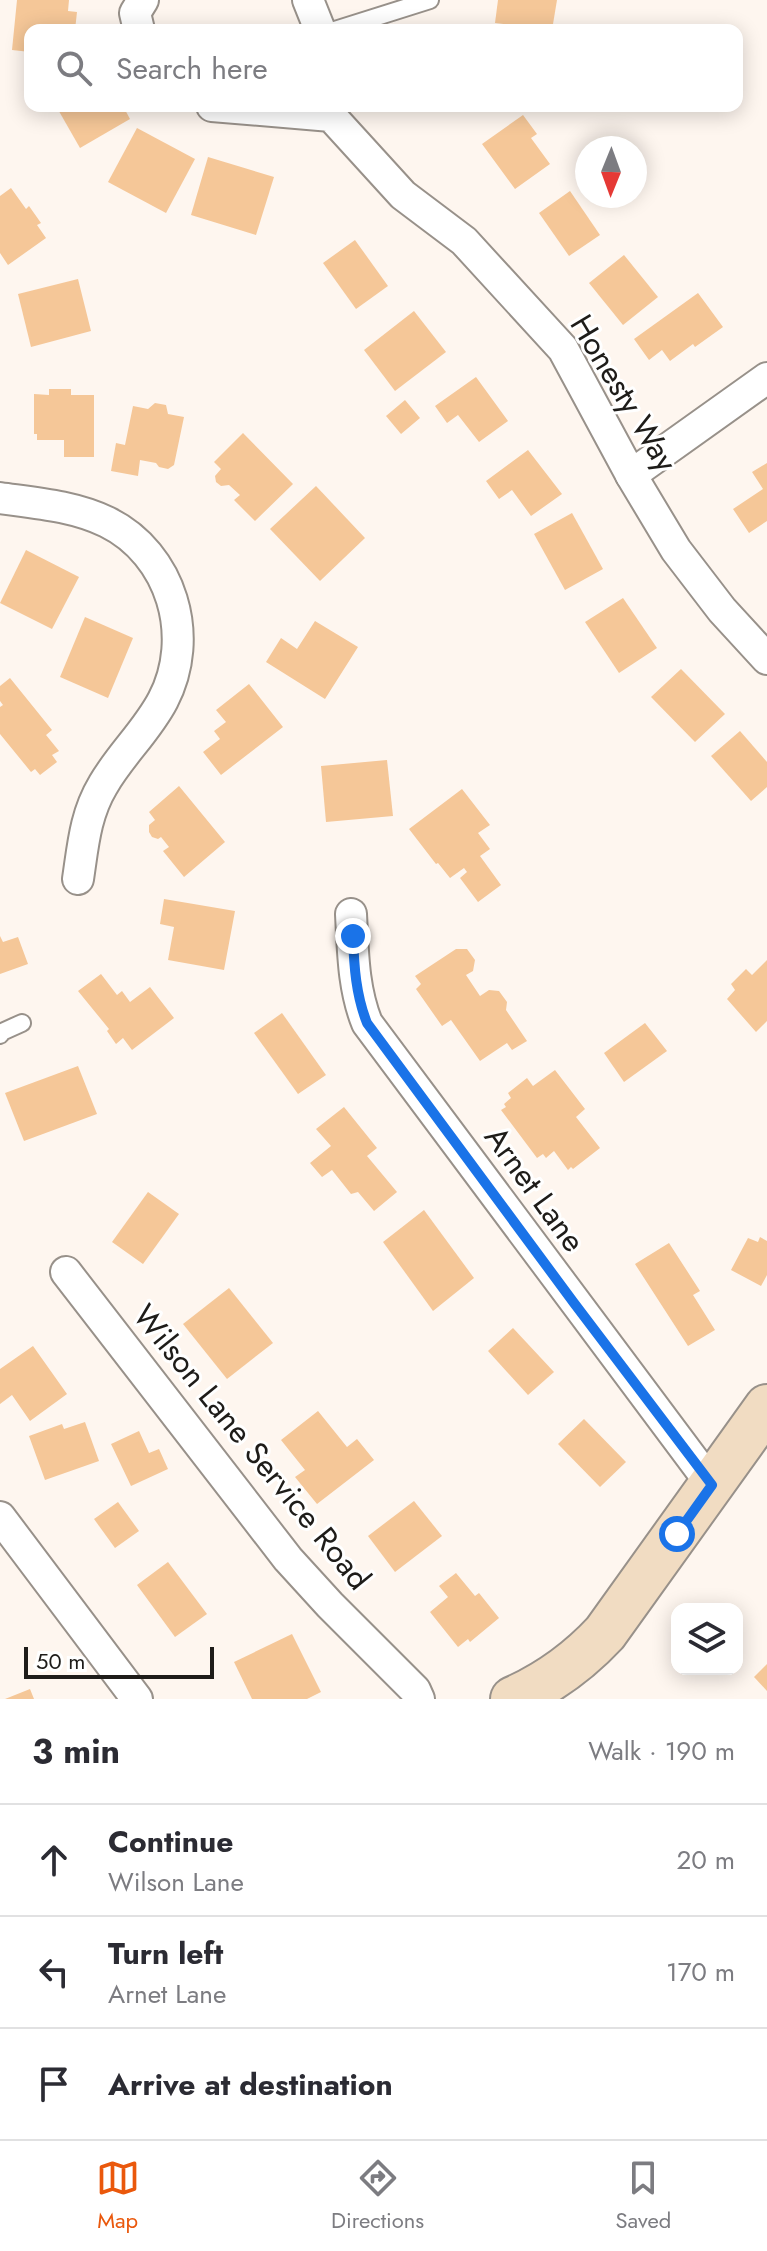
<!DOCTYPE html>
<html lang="en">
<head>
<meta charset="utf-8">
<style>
	:root { --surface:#fff; --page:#f2f2f3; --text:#2b2b33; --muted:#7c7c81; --line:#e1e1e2; --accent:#ea580c }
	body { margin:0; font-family:Jost,sans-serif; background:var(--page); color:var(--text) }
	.controls { position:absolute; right:24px; bottom:24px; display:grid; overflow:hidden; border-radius:16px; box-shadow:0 4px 20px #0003 }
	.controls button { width:72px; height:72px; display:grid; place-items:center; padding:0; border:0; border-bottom:2px solid var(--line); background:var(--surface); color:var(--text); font:40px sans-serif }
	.compass { position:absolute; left:575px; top:136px; width:72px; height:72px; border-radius:50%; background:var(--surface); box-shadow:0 4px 20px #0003; rotate:181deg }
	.scale { position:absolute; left:24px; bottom:20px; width:190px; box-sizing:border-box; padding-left:8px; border:4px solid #1e1c19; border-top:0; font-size:22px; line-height:28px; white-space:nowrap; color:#1e1c19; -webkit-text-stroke:6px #fff; paint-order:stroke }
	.stop { position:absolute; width:24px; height:24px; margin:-18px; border:6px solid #1a73e8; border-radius:50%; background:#fff }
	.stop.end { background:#1a73e8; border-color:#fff; box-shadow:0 2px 8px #0008 }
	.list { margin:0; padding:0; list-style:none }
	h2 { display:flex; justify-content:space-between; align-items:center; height:104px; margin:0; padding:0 32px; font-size:34px }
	h2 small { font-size:26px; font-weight:400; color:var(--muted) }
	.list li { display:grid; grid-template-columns:52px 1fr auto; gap:24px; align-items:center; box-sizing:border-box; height:112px; padding:0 32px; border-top:2px solid var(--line) }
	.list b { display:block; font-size:30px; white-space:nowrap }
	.list p { margin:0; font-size:26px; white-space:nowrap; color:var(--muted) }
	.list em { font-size:26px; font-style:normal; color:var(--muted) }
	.icon { flex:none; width:44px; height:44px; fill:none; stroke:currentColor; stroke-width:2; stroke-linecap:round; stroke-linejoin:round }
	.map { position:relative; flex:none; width:767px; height:1699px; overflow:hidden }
	.search { position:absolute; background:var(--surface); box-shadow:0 4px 20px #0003; left:24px; right:24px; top:24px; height:88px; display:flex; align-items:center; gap:20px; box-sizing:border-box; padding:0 28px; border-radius:16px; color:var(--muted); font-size:30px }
	.sheet { height:440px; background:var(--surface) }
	nav { display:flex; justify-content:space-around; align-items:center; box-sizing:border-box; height:112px; border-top:2px solid var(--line); background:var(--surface); font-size:22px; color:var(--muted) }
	nav a { display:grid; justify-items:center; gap:4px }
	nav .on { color:var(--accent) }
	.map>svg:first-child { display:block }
	.building { fill:#f5c798 }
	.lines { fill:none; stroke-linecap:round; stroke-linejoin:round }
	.service-casing { stroke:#98918a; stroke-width:20 }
	.minor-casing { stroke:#98918a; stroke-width:34 }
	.secondary-casing { stroke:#98918a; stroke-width:48 }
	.service { stroke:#fff; stroke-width:16 }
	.minor { stroke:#fff; stroke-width:30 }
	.secondary { stroke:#f1dcc2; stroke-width:44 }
	.route { stroke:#1a73e8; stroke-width:10 }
	.labels { text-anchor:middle; stroke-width:6; stroke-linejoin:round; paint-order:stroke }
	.street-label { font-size:32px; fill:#1e1c19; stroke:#fff }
</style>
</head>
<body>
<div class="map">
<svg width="767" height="1699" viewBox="0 0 767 1699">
	<rect width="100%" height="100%" fill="#fef6ef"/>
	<g class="building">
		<path d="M17,0H69L68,11L77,12L75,30H30V52L12,50Z"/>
		<path d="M498,0H557L552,30L495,23Z"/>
		<path d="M56,106H123L130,119L80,148Z"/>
		<path d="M523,115L537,134L531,138L550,164L515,189L482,144Z"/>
		<path d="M137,128L195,159L166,213L108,182Z"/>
		<path d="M208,157L274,177L256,235L191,215Z"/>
		<path d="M11,188L26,209L29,206L41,223L37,225L46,238L8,265L0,253V196Z"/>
		<path d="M570,191L600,235L569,256L539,213Z"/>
		<path d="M355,240L388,286L356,309L323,263Z"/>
		<path d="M624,255L658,297L623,325L589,283Z"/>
		<path d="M78,279L91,331L31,347L18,294Z"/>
		<path d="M698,293L723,327L695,347L693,344L670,361L662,350L649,360L634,339Z"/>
		<path d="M414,311L446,352L395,391L364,350Z"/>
		<path d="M476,377L508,421L479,442L458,415L447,423L435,406Z"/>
		<path d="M49,389H71V395H94V457H64V440H37V434H34V394L49,395Z"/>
		<path d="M405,400L420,418L401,434L386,416Z"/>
		<path d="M155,403L166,405L168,414L184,417L174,465L168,469L159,467L156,463L140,460L138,476L111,471L116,443L125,445L133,406L148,409Z"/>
		<path d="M243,433L293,484L255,521L234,500L240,495L229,485L221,486L216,482L215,476L221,469L214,462Z"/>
		<path d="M528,450L562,494L531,516L512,490L499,499L486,481Z"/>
		<path d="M767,463V521L749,533L733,509L763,489L752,472Z"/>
		<path d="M316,486L365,538L320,581L270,529Z"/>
		<path d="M572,513L603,569L565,590L534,534Z"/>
		<path d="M26,550L79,577L52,629L0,603Z"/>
		<path d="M623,598L657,648L619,673L585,622Z"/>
		<path d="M85,617L133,638L108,698L60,677Z"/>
		<path d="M315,621L358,647L325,699L266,662L281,638L297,649Z"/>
		<path d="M681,669L725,714L695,742L651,697Z"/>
		<path d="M10,678L52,730L46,735L59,751L52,755L57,762L40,775L35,769L31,772L0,734V707L3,705L0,701V686Z"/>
		<path d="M249,684L283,727L221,775L203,752L220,739L214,731L226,722L216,710Z"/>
		<path d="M740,731L767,762V787L751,801L711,756Z"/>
		<path d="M387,760L393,816L326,822L321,766Z"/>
		<path d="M179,786L225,842L184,877L163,851L169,847L161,837L158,839L152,837L149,832V825L155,820L149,812Z"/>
		<path d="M462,789L490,825L478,833L490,849L480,856L501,885L478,902L460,878L467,872L464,868L450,878L438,863L436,864L409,829Z"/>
		<path d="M164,899L235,911L224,970L168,960L174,927L160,924Z"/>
		<path d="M0,936L3,942L18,937L28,964L0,974Z"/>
		<path d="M456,949H467L475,960L473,971L466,975L480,996L489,990L499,991L507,1002L506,1010L527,1041L512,1050L507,1043L480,1061L451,1020L442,1026L416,989L421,984L415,976Z"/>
		<path d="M767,960V1021L756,1032L727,999L735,990L731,984L746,969L752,975Z"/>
		<path d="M101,974L117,995L122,991L130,1002L150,987L174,1018L132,1050L123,1038L116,1044L107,1031L109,1029L78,991Z"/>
		<path d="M282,1013L326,1075L298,1094L254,1033Z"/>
		<path d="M645,1023L667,1051L624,1082L604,1053Z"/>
		<path d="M78,1066L97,1114L24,1141L5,1093Z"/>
		<path d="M555,1070L585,1109L576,1117L600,1148L573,1169L571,1167L568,1170L554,1151L546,1158L543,1154L537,1158L501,1110L506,1107L504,1104L511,1098L508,1093L527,1078L533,1086Z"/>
		<path d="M344,1107L377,1148L367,1156L397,1192L374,1211L358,1192L351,1194L332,1170L322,1177L310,1163L331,1146L316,1129Z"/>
		<path d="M148,1192L179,1214L143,1264L112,1242Z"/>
		<path d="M424,1210L474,1278L433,1311L383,1242Z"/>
		<path d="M760,1237L767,1241V1275L761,1286L731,1270L748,1238L758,1242Z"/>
		<path d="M669,1243L700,1291L693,1295L715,1330L688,1346L635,1264Z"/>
		<path d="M229,1288L273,1343L227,1379L183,1324Z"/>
		<path d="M513,1328L554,1372L528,1395L488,1351Z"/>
		<path d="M33,1346L67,1394L30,1421L12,1395L0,1404V1369Z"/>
		<path d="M318,1411L347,1447L357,1439L374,1460L317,1504L295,1477L305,1470L281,1440Z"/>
		<path d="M584,1419L626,1462L600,1487L558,1444Z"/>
		<path d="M85,1422L99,1461L45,1480L29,1436L62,1424L64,1429Z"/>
		<path d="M139,1431L149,1453L159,1449L168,1469L131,1486L111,1444Z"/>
		<path d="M414,1501L442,1536L395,1572L368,1536Z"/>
		<path d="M118,1502L139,1531L115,1548L94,1519Z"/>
		<path d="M168,1562L207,1614L175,1637L137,1585Z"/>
		<path d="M456,1573L475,1596L479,1593L499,1618L470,1642L468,1639L458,1647L430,1612L448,1597L439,1586Z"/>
		<path d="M292,1634L321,1692L307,1699H252L234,1662Z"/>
		<path d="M767,1664V1691L754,1677Z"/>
		<path d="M30,1689L34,1699H5Z"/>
	</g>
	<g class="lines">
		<defs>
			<g id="service">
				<path d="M335,30L430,0"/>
				<path d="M0,1035L2,1032L22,1023"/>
			</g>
			<g id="minor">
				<path d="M308,0L320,30"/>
				<path d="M139,30L135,13L143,0"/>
				<path d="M212,106L331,116L403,195L464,241L563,349L631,475L676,550L722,610L767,659"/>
				<path d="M631,475L767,378"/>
				<path d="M0,498C36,503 74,506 107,522C172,554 196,637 163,700C147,731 120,755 103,785C85,815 83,846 78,879"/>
				<path d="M351,914C353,952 353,988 367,1023L712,1485"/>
				<path d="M66,1272L288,1559L330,1605L415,1690L419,1699"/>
				<path d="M0,1517L137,1699"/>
			</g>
			<path id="secondary" d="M513,1699C549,1683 578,1662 605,1633L767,1407"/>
		</defs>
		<use href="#service" class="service-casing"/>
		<use href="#minor" class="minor-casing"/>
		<use href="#secondary" class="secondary-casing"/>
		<use href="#service" class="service"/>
		<use href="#minor" class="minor"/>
		<use href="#secondary" class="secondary"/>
	</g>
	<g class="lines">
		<path class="route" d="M353,936C354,967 356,995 367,1023L574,1303L712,1485L677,1534"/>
	</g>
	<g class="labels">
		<g class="street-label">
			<text transform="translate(624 393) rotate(59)" y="11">Honesty Way</text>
			<text transform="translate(535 1189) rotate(54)" y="11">Arnet Lane</text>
			<text transform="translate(252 1447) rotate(51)" y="11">Wilson Lane Service Road</text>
		</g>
	</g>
</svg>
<div class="controls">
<button><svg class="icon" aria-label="layers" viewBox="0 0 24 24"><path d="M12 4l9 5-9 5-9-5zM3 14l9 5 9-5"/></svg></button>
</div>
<svg class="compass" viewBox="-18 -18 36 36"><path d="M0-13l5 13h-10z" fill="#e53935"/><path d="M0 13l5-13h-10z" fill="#7c7c81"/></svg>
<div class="scale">50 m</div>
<div class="stop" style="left:677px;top:1534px"></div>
<div class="stop end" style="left:353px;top:936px"></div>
<div class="search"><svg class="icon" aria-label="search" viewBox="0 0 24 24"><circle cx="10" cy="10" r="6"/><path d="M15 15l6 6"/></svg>Search here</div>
</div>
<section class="sheet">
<h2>3 min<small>Walk · 190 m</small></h2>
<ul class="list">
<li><svg class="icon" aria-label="ahead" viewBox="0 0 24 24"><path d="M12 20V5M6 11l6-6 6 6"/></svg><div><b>Continue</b><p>Wilson Lane</p></div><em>20 m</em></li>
<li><svg class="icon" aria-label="left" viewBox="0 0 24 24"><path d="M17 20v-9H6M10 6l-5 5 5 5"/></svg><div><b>Turn left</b><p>Arnet Lane</p></div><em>170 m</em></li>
<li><svg class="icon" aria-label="arrive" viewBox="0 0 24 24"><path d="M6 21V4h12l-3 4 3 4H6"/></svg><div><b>Arrive at destination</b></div></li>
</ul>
</section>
<nav>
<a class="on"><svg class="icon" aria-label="map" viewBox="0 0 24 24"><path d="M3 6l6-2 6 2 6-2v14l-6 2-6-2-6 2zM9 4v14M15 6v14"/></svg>Map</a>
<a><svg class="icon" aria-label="directions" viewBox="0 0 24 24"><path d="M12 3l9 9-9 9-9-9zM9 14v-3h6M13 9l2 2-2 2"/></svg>Directions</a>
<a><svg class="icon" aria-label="saved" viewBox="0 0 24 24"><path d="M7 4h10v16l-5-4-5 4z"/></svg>Saved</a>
</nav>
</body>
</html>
